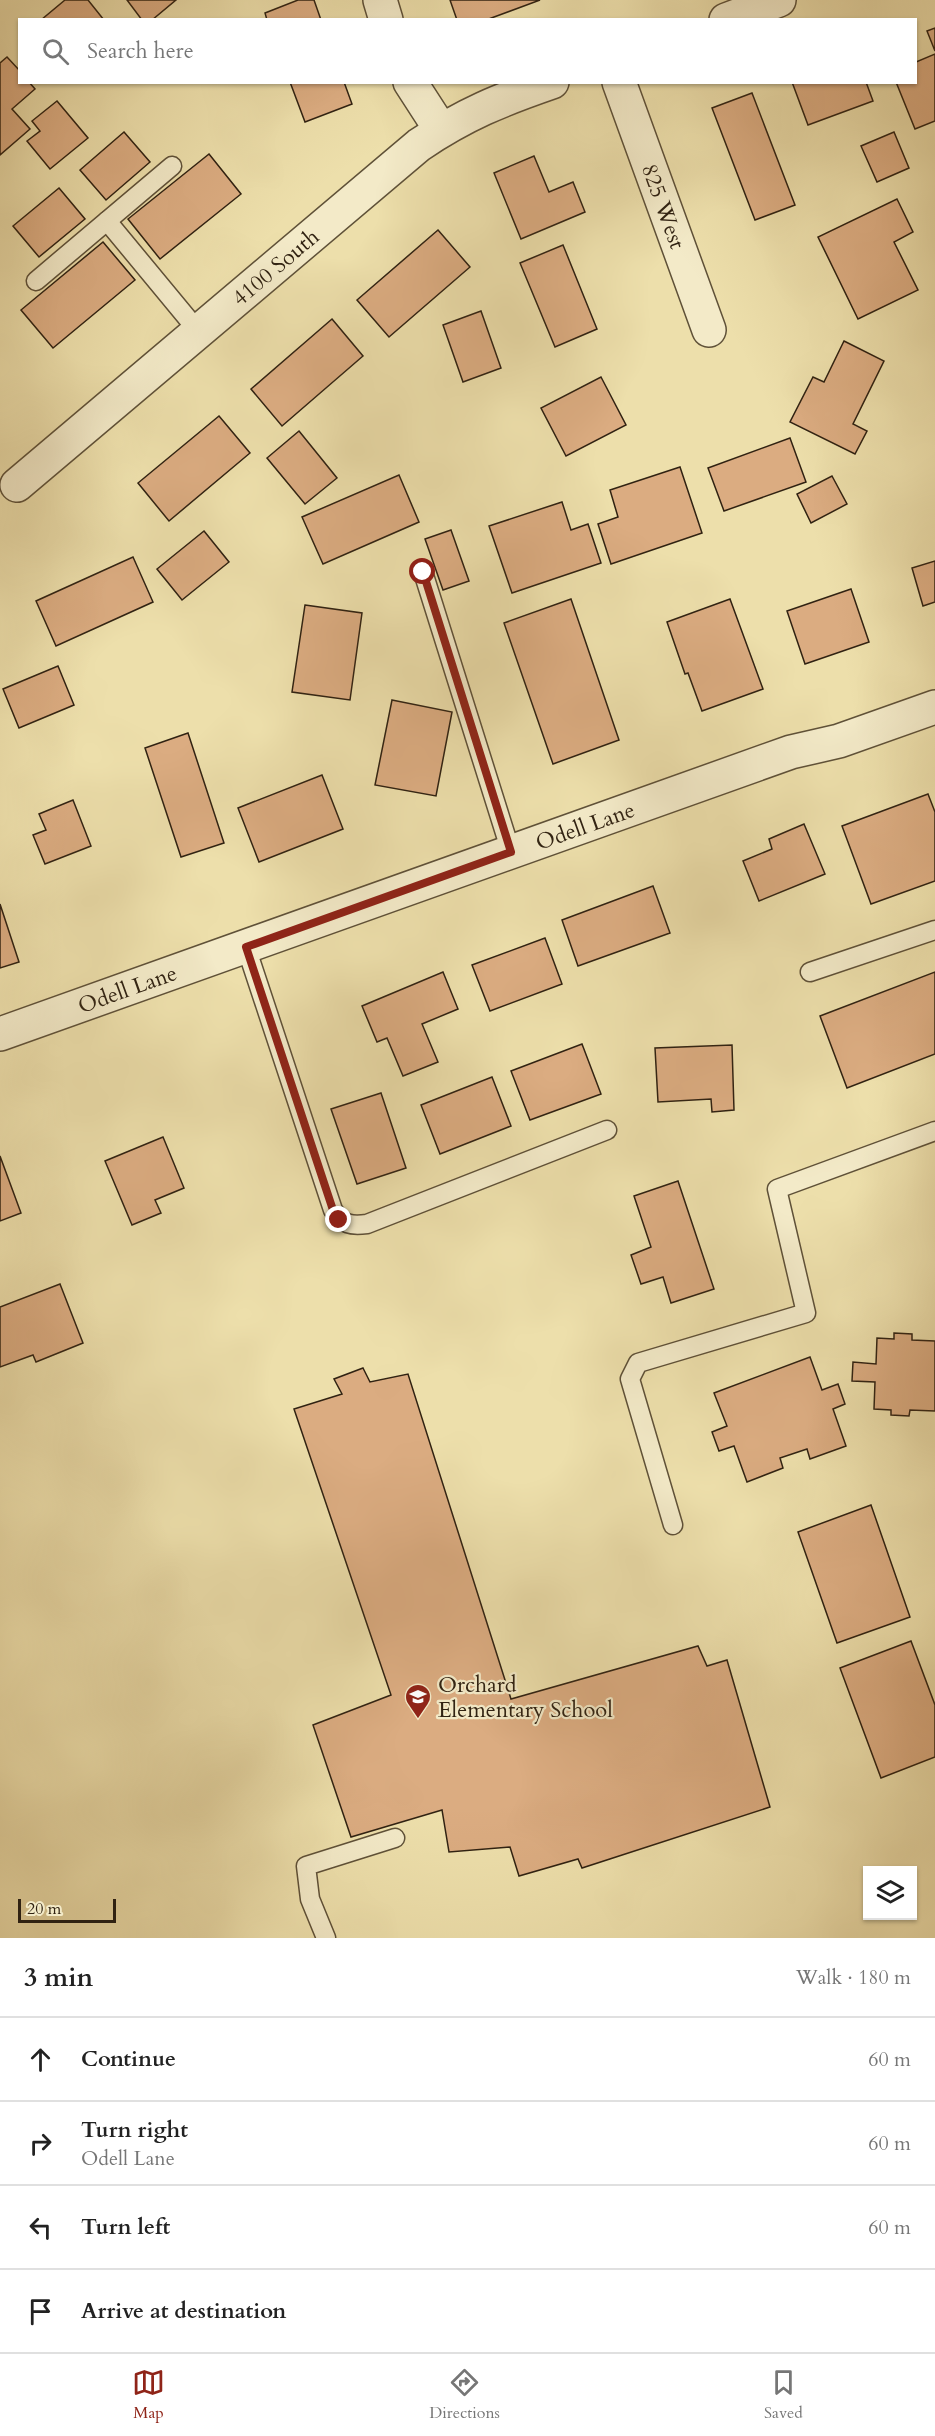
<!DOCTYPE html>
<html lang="en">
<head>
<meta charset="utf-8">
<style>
	:root { --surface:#fff; --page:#f6f6f6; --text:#222; --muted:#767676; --line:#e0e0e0; --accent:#8f2418 }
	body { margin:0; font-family:Cardo,serif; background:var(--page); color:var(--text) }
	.controls { position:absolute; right:18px; bottom:18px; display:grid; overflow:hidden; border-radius:0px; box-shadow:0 2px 4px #0004 }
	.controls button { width:54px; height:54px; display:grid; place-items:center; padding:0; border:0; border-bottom:2px solid var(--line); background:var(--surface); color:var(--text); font:30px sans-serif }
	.scale { position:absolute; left:18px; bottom:15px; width:98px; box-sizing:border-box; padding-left:6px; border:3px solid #302212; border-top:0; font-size:16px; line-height:21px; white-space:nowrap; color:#302212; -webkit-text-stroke:4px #f3eac8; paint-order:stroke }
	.stop { position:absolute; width:18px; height:18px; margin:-14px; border:4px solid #8f2418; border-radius:50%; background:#fff }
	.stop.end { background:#8f2418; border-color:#fff; box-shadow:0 2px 6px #0008 }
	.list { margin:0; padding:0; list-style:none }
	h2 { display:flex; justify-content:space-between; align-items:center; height:78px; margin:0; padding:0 24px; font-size:26px }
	h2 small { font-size:20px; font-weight:400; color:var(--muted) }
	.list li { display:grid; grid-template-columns:39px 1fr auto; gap:18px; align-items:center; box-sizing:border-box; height:84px; padding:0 24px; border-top:2px solid var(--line) }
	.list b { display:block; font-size:22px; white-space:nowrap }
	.list p { margin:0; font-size:20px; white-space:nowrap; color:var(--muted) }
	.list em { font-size:20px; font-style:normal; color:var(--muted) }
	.icon { flex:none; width:33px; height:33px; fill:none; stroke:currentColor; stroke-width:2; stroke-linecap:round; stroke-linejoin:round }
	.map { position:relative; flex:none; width:935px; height:1938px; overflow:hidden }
	.search { position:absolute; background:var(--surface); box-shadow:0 2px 4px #0004; left:18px; right:18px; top:18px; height:66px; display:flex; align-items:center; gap:15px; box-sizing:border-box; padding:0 21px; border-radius:0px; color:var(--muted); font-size:22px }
	.sheet { height:414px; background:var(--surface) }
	nav { display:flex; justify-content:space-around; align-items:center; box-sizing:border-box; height:84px; border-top:2px solid var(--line); background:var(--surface); font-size:16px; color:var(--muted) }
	nav a { display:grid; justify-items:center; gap:3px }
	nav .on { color:var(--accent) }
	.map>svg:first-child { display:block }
	.building { fill:#dbac81; stroke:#302212; stroke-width:1.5 }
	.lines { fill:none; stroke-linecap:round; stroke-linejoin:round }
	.service-casing { stroke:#5f5138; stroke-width:21 }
	.minor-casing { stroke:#5f5138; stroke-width:36 }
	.service { stroke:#f3eac8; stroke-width:18 }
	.minor { stroke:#f3eac8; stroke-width:33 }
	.route { stroke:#8f2418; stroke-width:8 }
	.labels { text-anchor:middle; stroke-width:4.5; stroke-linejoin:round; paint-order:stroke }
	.street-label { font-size:22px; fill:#302212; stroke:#f3eac8 }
	.poi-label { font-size:22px; fill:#302212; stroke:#f3eac8; text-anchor:start }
</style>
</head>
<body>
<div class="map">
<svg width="935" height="1938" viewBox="0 0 935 1938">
	<rect width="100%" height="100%" fill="#eddfab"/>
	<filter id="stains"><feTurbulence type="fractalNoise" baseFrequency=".00333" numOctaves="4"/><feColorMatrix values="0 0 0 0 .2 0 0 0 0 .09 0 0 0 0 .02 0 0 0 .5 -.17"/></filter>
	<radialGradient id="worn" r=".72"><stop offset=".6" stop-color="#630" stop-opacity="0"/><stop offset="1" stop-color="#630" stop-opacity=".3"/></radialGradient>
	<g class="building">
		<path d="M65,0H88L104,20H41Z"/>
		<path d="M127,0H176L152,20H142Z"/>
		<path d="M298,0H314L321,20H267L265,13Z"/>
		<path d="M450,0H540L486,20H457Z"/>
		<path d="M935,28V51L927,31Z"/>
		<path d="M935,54V121L915,129L896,82H916V62Z"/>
		<path d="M7,57L20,71V82H29L35,89L12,109L30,129L0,155V63Z"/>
		<path d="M290,82H344L352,104L305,122Z"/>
		<path d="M792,82H866L873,101L808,125Z"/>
		<path d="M752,93L795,205L755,220L712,108Z"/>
		<path d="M57,101L88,138L50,169L27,141L40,131L32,121Z"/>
		<path d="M124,132L150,162L106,200L80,170Z"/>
		<path d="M894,132L909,168L877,182L861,146Z"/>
		<path d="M209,154L241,194L160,259L128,219Z"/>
		<path d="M534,156L549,192L573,182L585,212L521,239L494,173Z"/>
		<path d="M59,188L85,219L39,257L13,226Z"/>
		<path d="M897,199L913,232L894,242L918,290L858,319L818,237Z"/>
		<path d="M438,230L470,267L389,337L357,300Z"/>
		<path d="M103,242L135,280L53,348L21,310Z"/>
		<path d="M563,245L597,329L555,347L520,263Z"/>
		<path d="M481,311L501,368L463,382L443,325Z"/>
		<path d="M332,319L363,356L282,426L251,389Z"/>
		<path d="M844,341L884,361L853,424L867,431L855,454L790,422L813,377L824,382Z"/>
		<path d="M601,377L626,425L566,456L541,408Z"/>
		<path d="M219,416L250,453L169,521L138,483Z"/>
		<path d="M299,431L337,478L305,504L267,458Z"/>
		<path d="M790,438L806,482L724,511L708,468Z"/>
		<path d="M680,467L702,533L611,564L598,524L618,517L610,490Z"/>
		<path d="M399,475L419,522L323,564L302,517Z"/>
		<path d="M832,476L847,504L811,523L797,494Z"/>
		<path d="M562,502L571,530L588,524L601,563L512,593L489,526Z"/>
		<path d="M451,530L469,581L443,590L425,539Z"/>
		<path d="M204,531L229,562L182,600L157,569Z"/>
		<path d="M133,557L153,602L56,646L36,601Z"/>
		<path d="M935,561V602L923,606L912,568Z"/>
		<path d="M851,589L869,642L805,664L787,611Z"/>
		<path d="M571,599L619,740L553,764L504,623Z"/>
		<path d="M730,599L763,689L702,711L688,673L685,674L667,622Z"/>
		<path d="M305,605L362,613L350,700L292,692Z"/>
		<path d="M58,666L74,705L19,728L3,689Z"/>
		<path d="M392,700L452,712L436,796L375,785Z"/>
		<path d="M188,733L224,843L181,857L145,748Z"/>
		<path d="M322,775L343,829L259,862L238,808Z"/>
		<path d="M928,794L935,812V881L871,904L842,826Z"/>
		<path d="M73,800L91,846L45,864L33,835L46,830L39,814Z"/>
		<path d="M804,824L825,874L759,901L743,861L772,849L769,839Z"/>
		<path d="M653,886L670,933L578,966L562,920Z"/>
		<path d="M0,904L19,962L0,968Z"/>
		<path d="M545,938L562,984L490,1011L472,965Z"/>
		<path d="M443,972L458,1009L422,1024L438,1062L403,1076L387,1038L377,1042L362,1006Z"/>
		<path d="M935,972V1054L847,1088L820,1016Z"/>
		<path d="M582,1044L601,1094L530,1120L511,1071Z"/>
		<path d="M732,1045L734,1110L712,1112L711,1099L658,1102L655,1048Z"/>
		<path d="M492,1077L511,1126L440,1154L421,1105Z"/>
		<path d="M381,1093L406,1168L357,1184L331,1109Z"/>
		<path d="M163,1137L184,1188L155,1200L161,1213L132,1225L105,1161Z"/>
		<path d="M0,1156L21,1213L0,1221Z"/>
		<path d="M678,1181L714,1289L671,1303L663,1277L641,1284L631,1255L651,1247L634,1196Z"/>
		<path d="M60,1284L83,1343L36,1362L33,1355L0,1367V1307Z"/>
		<path d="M894,1333L912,1334V1340L935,1341V1411L910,1410L909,1416L891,1415V1410L874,1409L875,1382L852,1381L853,1362L876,1364L877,1338L894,1339Z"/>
		<path d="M810,1357L822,1390L838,1384L845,1404L833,1409L846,1446L810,1459L807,1449L780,1458L783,1468L747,1482L734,1446L719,1451L712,1432L727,1426L714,1393Z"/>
		<path d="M363,1368L370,1382L408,1374L511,1699L698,1646L707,1666L727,1660L770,1807L582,1868L578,1859L519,1876L510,1847L449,1852L442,1810L351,1837L313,1725L391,1695L294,1409L342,1394L334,1379Z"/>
		<path d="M871,1505L910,1617L837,1643L798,1532Z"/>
		<path d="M911,1641L935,1705V1757L881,1778L840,1668Z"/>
	</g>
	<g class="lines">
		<defs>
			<g id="service">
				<path d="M107,221L198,331"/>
				<path d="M36,281L172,166"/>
				<path d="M423,572L511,852"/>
				<path d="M246,947L333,1210C343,1225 351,1226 367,1224L607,1130"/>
				<path d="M810,972L935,930"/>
				<path d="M673,1525L630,1379L638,1363L806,1313L777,1189L935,1131"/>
				<path d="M326,1938L310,1899L306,1866L395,1838"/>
			</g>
			<g id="minor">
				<path d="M380,0L386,20"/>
				<path d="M726,20L779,0"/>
				<path d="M410,82L441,130"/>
				<path id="s1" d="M619,82L709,330"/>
				<path id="s2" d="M17,485L419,145C465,114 500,100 552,82"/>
				<path id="s3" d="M0,1034L791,752L839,741L935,707"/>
			</g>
		</defs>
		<use href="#service" class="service-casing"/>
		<use href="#minor" class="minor-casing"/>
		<use href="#service" class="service"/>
		<use href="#minor" class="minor"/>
	</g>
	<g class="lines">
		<path class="route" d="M339,1220L333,1210L246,947L511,852L423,572"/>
	</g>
	<defs>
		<symbol id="school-pin" viewBox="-11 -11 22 30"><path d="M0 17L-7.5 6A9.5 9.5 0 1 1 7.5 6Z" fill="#8f2418" stroke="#f3eac8"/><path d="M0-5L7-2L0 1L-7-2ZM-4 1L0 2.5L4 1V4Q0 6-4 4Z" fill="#fff"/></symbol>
	</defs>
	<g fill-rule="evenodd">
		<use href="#school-pin" x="403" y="1682" width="30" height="40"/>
	</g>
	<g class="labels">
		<g class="street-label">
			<text dy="8" stroke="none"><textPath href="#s1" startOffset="132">825 West</textPath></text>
			<text dy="8" stroke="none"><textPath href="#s2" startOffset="338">4100 South</textPath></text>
			<text dy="8" stroke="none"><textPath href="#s3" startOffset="621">Odell Lane</textPath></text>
			<text dy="8" stroke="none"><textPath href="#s3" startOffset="135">Odell Lane</textPath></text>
		</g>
		<g class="poi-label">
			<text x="438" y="1692">Orchard<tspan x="438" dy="25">Elementary School</tspan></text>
		</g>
	</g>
	<rect width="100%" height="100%" filter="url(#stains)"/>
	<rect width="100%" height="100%" fill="url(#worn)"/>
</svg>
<div class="controls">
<button><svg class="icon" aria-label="layers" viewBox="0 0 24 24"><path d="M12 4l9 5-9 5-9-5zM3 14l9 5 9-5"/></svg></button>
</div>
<div class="scale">20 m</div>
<div class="stop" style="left:423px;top:572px"></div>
<div class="stop end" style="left:339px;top:1220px"></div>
<div class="search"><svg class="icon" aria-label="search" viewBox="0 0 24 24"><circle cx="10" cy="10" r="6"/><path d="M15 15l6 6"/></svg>Search here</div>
</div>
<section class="sheet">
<h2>3 min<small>Walk · 180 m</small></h2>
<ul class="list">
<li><svg class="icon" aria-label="ahead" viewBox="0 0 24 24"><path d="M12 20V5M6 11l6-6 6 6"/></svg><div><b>Continue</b></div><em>60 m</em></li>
<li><svg class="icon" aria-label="right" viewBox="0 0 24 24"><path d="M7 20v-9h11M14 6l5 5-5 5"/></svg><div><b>Turn right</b><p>Odell Lane</p></div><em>60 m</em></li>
<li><svg class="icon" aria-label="left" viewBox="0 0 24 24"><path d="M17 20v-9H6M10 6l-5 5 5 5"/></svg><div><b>Turn left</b></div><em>60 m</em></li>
<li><svg class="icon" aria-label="arrive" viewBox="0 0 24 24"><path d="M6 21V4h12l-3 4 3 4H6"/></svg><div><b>Arrive at destination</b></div></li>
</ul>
</section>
<nav>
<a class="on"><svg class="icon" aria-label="map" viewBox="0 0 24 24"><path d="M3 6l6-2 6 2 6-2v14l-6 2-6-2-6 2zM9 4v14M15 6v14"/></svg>Map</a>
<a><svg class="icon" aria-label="directions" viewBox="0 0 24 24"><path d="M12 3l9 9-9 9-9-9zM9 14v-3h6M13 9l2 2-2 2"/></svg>Directions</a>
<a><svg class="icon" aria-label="saved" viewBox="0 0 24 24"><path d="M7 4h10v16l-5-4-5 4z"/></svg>Saved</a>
</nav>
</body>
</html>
